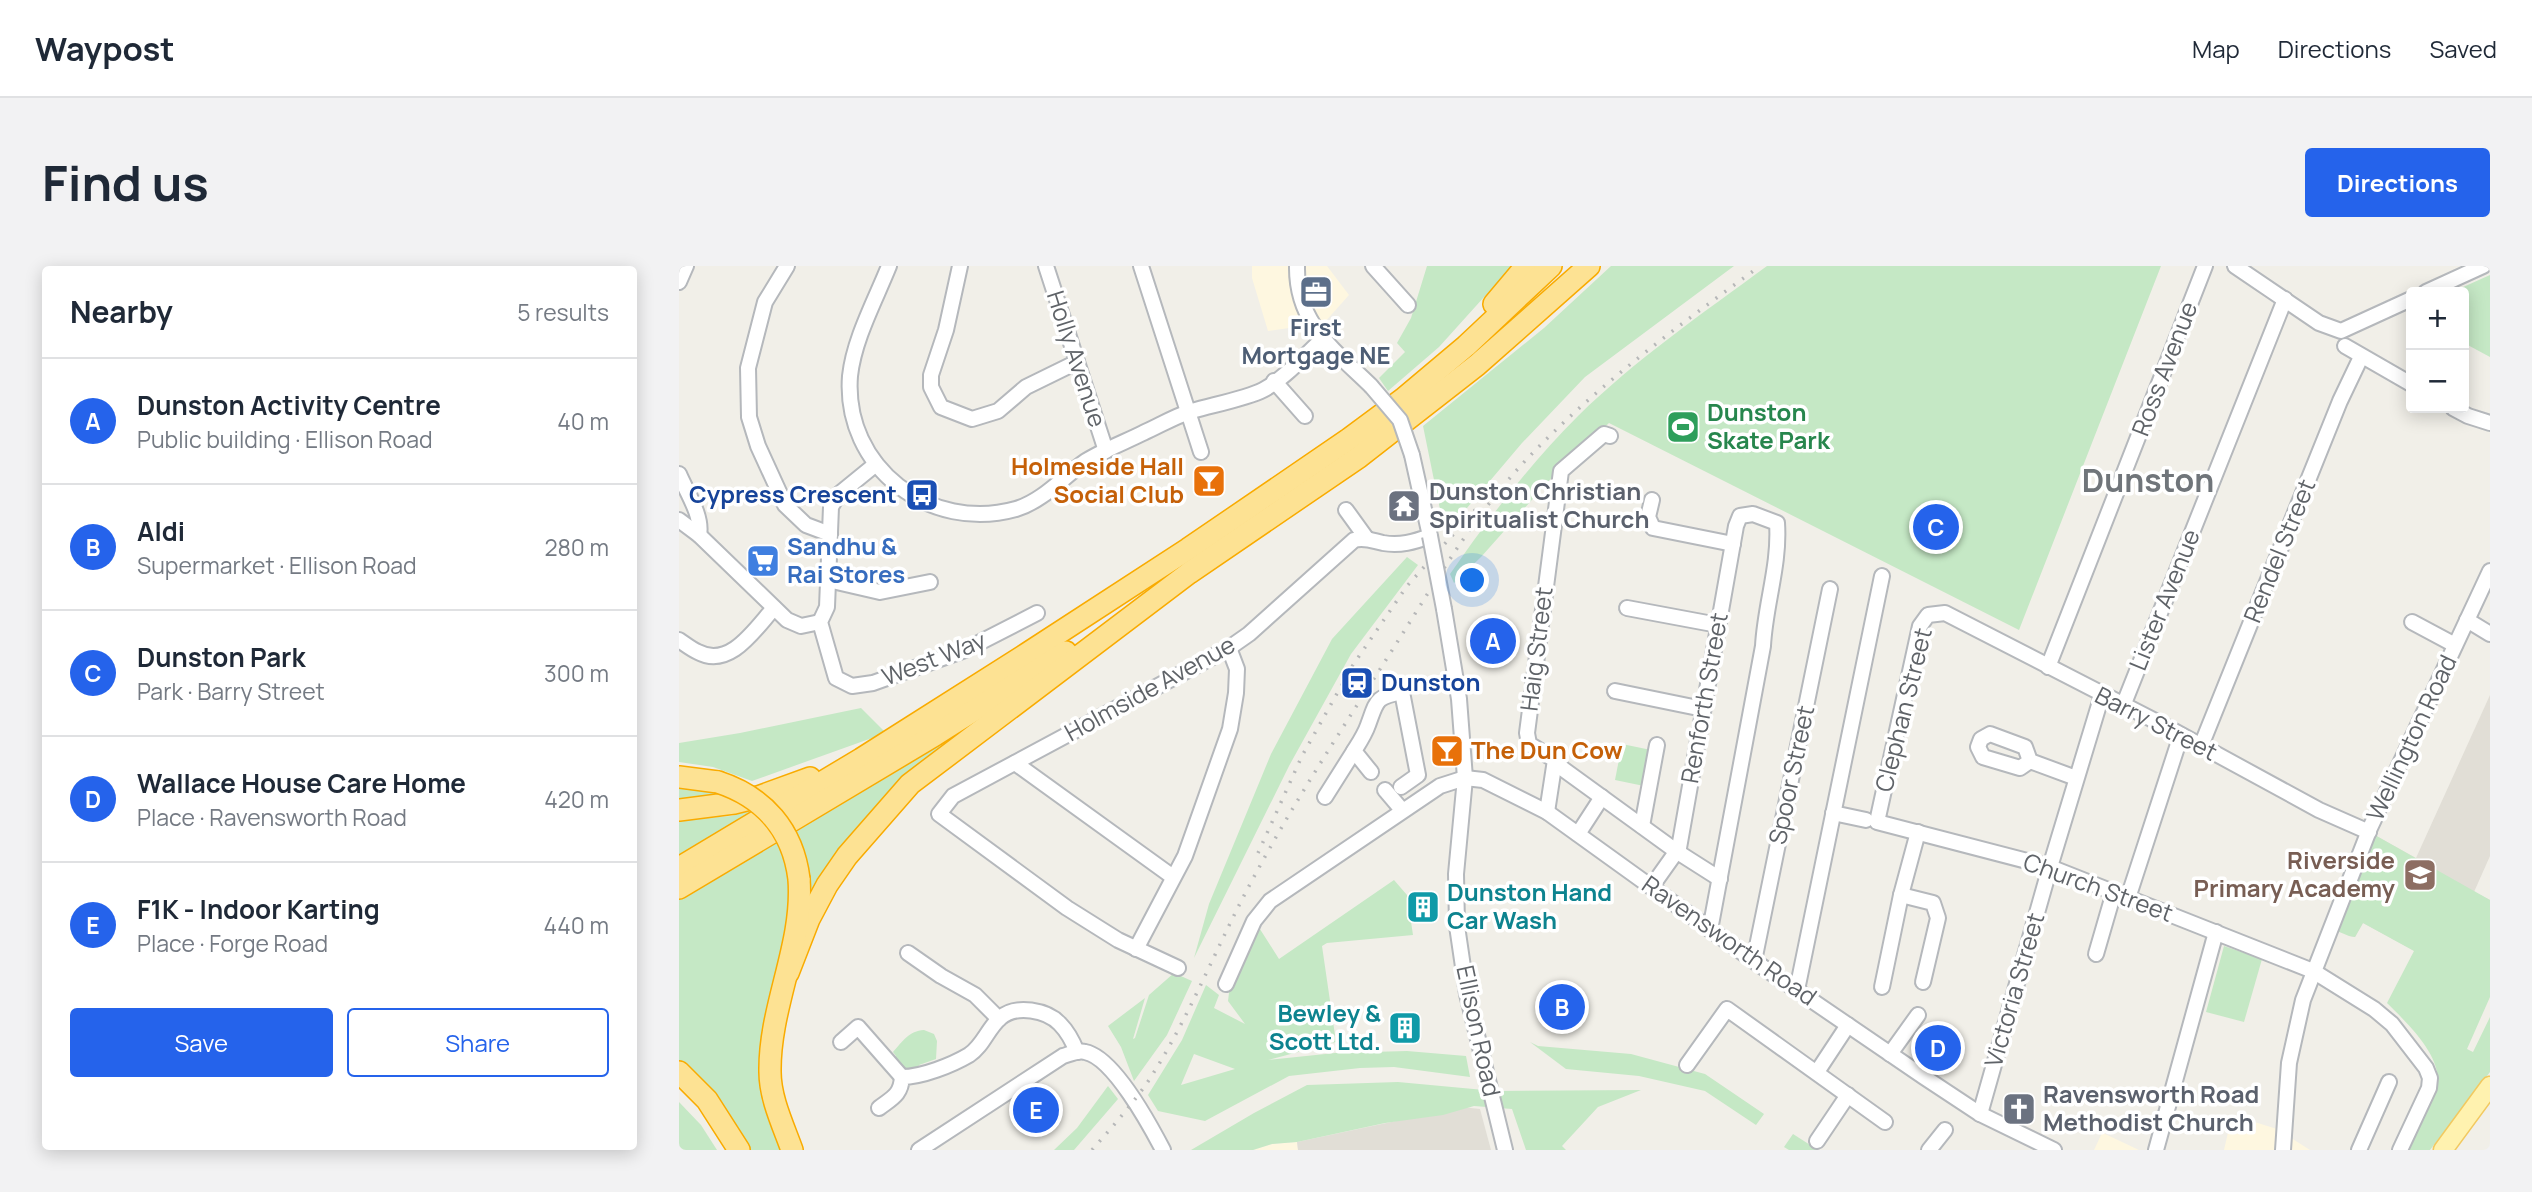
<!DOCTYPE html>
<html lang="en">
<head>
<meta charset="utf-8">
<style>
	:root { --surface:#fff; --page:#f2f2f3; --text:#1f2937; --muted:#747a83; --line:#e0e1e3; --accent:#2563eb }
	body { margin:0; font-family:Manrope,sans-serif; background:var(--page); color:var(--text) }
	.controls { position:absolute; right:21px; top:21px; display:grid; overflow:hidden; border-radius:7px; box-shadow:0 4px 18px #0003 }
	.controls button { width:63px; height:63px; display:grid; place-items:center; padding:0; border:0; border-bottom:2px solid var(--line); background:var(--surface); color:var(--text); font:35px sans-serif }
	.you { position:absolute; left:794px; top:315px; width:24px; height:24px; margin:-18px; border:5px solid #fff; border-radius:50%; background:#1a73e8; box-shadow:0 0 0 10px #1a73e833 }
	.badge { display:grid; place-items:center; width:46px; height:46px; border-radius:50%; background:var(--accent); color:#fff; font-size:23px; font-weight:700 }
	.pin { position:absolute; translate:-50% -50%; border:4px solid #fff; box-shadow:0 2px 7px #0006 }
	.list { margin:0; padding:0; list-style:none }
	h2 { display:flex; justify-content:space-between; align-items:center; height:91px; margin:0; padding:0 28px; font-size:30px }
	h2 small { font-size:23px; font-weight:400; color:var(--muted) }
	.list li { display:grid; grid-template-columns:46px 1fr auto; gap:21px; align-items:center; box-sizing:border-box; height:126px; padding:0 28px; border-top:2px solid var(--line) }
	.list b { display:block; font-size:26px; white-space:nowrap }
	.list p { margin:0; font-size:23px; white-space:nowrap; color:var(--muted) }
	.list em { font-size:23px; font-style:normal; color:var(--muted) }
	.actions { display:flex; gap:14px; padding:21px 28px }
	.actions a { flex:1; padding:16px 0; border:2px solid var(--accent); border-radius:7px; text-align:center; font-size:24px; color:var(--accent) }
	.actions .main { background:var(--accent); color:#fff }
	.map { position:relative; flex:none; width:1811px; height:884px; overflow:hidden; border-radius:7px }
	header { display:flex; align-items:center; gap:42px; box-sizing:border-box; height:98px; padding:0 35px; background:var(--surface); border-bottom:2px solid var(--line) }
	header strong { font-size:33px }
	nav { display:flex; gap:38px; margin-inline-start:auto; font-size:24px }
	.intro { display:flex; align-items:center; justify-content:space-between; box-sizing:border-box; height:168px; padding:0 42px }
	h1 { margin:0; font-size:49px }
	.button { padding:18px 32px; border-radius:7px; background:var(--accent); color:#fff; font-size:24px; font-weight:700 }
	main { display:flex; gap:42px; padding:0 42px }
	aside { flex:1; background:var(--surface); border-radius:7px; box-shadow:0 4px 18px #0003 }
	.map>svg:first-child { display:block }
	.commercial { fill:#fef7e0 }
	.education { fill:#e1ded6 }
	.green { fill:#c5e8c5; fill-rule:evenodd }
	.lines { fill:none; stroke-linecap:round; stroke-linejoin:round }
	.minor-casing { stroke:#b5b8bc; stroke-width:18 }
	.major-casing { stroke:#f2c960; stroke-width:21 }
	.highway-casing { stroke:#f9ab00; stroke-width:24 }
	.minor { stroke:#fff; stroke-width:14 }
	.major { stroke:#fff2af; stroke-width:18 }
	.highway { stroke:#fde293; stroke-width:21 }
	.rail { stroke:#b6b7b8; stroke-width:3.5; stroke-dasharray:2 9; stroke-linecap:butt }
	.minor-bridge-casing { stroke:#b5b8bc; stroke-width:18; stroke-linecap:butt }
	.highway-bridge-casing { stroke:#f9ab00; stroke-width:24; stroke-linecap:butt }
	.minor-bridge { stroke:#fff; stroke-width:14 }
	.highway-bridge { stroke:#fde293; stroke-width:21 }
	.labels { text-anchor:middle; stroke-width:7; stroke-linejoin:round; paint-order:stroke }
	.service-label { font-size:24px; font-weight:bold; fill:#4e5e75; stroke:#fff }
	.street-label { font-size:24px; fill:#5f6368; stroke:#fff }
	.leisure-label { font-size:24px; font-weight:bold; fill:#27864d; stroke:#fff; text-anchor:start }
	.food-label { font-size:24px; font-weight:bold; fill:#c56008; stroke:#fff; text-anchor:end }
	.worship-label { font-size:24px; font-weight:bold; fill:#5b616d; stroke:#fff; text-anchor:start }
	.transit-label { font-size:24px; font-weight:bold; fill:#164399; stroke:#fff; text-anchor:end }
	.shop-label { font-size:24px; font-weight:bold; fill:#366cbe; stroke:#fff; text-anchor:start }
	.education-label { font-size:24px; font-weight:bold; fill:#785e54; stroke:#fff; text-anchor:end }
	.culture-label { font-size:24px; font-weight:bold; fill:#0d838f; stroke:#fff; text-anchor:start }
	.district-label { font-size:32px; font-weight:bold; fill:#70757a; stroke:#fff }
</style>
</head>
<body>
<header>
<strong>Waypost</strong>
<nav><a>Map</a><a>Directions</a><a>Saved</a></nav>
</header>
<div class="intro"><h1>Find us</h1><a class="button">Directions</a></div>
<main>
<aside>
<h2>Nearby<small>5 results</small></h2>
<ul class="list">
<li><span class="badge">A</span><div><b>Dunston Activity Centre</b><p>Public building · Ellison Road</p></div><em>40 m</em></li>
<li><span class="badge">B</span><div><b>Aldi</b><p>Supermarket · Ellison Road</p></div><em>280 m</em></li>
<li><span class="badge">C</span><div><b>Dunston Park</b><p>Park · Barry Street</p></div><em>300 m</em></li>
<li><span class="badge">D</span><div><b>Wallace House Care Home</b><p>Place · Ravensworth Road</p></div><em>420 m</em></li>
<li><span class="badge">E</span><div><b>F1K - Indoor Karting</b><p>Place · Forge Road</p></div><em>440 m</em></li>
</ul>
<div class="actions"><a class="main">Save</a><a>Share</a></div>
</aside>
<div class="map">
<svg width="1811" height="884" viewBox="0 0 1811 884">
	<rect width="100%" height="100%" fill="#f1efe8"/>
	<g class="commercial">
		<path d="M573,0H648L670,29L645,57L589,65L573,12Z"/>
		<path d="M1553,849L1598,863L1631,884H1545Z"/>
		<path d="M1423,867H1424L1460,884H1415Z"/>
		<path d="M618,876L619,884H574L593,878Z"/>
	</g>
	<g class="education">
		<path d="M1811,429V590L1795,626L1811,634V731L1734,684L1684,657L1676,671L1670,670L1694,568L1737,592Z"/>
		<path d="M783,841L801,843L812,884H619L618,876Z"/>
	</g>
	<g class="green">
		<path d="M748,0H833L760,81L709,125L700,112L726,86L718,77L732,52Z"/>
		<path d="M932,0H1055L906,111L843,177L766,268L744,160L865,62Z"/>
		<path d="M1088,0H1482L1340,364L930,157L876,208L802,291L775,317L771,308C810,252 850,199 899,150C956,94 1024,47 1088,0Z"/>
		<path d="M1811,9V91L1785,77V26H1773Z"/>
		<path d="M728,291L739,299L672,388L610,500L515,692L530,638L592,488L653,373Z"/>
		<path d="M823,363L825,375L822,376L821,371L809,373V377L805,379L804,365Z"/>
		<path d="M182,442L207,467L73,515L34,501L0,496V477L61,467Z"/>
		<path d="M286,461L289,464L128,640L127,593L117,564Z"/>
		<path d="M943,478L972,484L965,520L936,514Z"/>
		<path d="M0,518L43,526L47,534L0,532Z"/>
		<path d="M70,545L76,549L0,592V554L52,550Z"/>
		<path d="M1694,568L1811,634V731L1788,783L1794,786L1811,751V806L1751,884H1729L1758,821C1765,791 1727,756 1708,737L1735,685L1684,657L1676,671L1670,670L1658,665Z"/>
		<path d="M99,573L106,592L113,635L94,731L104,884H69L0,798V631Z"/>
		<path d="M715,614L728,629L734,669L648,677L643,680L657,776L589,794L656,787L728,785L787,790L791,811L715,801L681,802L610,810L526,855L479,845L469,829L503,774L527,719L540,729L535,742L566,758L549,735L551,719L579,660L600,693ZM515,788L556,803L502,819Z"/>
		<path d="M1545,680L1583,693L1565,756L1527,746Z"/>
		<path d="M495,707L513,715L488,769L455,815L442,781L429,760L466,732L454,773L456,772L470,729Z"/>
		<path d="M245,764L255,768L258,775L257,793L240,799L238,804L224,803L217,795V790L214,786C224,775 230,765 245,764Z"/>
		<path d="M851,776L859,780L952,788L1026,808L1085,848L1077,859L1026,825L960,810L887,803Z"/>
		<path d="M719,816L816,825L962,824L919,841L883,880L887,884H847L833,843L795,840L764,849L706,857L618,876L593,878L574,884H512L575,847L628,819Z"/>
		<path d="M429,820L439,833L395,884H375L398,862Z"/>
		<path d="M0,836L22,859L38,884H0Z"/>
		<path d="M1114,868L1139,884H1110L1105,881Z"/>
	</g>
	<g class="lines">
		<defs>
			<g id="minor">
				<path d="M108,0L86,36L69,102L70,151L79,180L106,239L127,259L151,268"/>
				<path d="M210,0C196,35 175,73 171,110C164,202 252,267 337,243C364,235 384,211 407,195C425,184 446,176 464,167C480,160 496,150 513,145C533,139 566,133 584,124C605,113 627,88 645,72"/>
				<path d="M281,0L267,64L252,109V121L262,141L293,153L319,145L347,121L398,96"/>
				<path d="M367,0L427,185"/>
				<path d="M462,0L522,186"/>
				<path d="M618,0C617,57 654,83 692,120"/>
				<path d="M694,0L729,39"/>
				<path d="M1556,0L1640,57L1662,65L1732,33"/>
				<path d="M0,16L7,0"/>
				<path d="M1747,26L1804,0"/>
				<path d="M1666,80L1732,118"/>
				<path d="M595,115L626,150"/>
				<path d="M1774,142L1789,150L1811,157"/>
				<path d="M197,198L159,229L152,241L148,341L141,356L157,412L173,420L194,417L286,384L358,347"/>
				<path d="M0,208C7,225 24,250 20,269"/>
				<path d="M973,234L969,251L974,262L1054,278"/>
				<path d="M667,244L688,273"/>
				<path d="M0,254L20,269L108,354L122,360L141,356"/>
				<path d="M149,314L201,326L251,316"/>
				<path d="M948,342L1039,359"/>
				<path d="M765,343L780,433L786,512L777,608L778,660L788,728L826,884"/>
				<path d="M1788,354L1811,368"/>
				<path d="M1733,356L1776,379"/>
				<path d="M0,374C6,378 12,383 19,386C51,403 76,363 95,342"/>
				<path d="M1369,401L1526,0"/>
				<path d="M936,425L1024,443"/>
				<path d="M1444,440L1606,33"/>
				<path d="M1522,480L1661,135L1682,91"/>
				<path d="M876,494L884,503L997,585L1041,613"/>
				<path d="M1351,495L1341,502L1304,491L1299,481L1302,473L1311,468L1346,481L1351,495L1397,512"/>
				<path d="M336,497L494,611"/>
				<path d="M692,506L675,485C680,477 686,468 689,459C698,435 696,431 723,426L739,509L722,521"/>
				<path d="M706,524L723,544"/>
				<path d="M646,531L675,485"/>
				<path d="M868,546L876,494L850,478L848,467L882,205L925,168L931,170"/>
				<path d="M1154,547L1187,554"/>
				<path d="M963,560L978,479"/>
				<path d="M1690,566L1640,544L1484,459L1266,347L1249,349L1241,360L1198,556L1371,601L1634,705L1695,743L1713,758L1747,802L1751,812L1750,822L1721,884"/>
				<path d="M899,568L923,531"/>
				<path d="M973,620L1000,582L1057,260L1061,250L1074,248L1098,257C1101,299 1086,339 1084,380L1031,664"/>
				<path d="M1222,629L1254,637L1259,652L1244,716"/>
				<path d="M1449,632L1502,469"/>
				<path d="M457,683L506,590L551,463L557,427L558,403L550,382"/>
				<path d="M229,687L262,710L296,729L320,753"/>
				<path d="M1417,688L1435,626"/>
				<path d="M1075,695L1151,323"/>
				<path d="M499,702L439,674L388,642L260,548L274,530L550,382L570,368L675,274C686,271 694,275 704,277C721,280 735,276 751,270L733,189"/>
				<path d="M547,718L575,655L591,635L761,520L786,512L804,514L868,546L1075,695L1245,811L1301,848L1375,884"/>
				<path d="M1203,721L1222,629L1239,566"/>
				<path d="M1118,724L1203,310"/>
				<path d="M162,776L179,761L223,811"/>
				<path d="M1211,788L1239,749"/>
				<path d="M1008,799L1048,743L1206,856"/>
				<path d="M1138,806L1169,759"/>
				<path d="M200,842C213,832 222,829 223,811C243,811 273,799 290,789C304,780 309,762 321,752C337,738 368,744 381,758C389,766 394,776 398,786"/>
				<path d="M1301,848L1371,601L1423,429"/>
				<path d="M1138,875L1169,829"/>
				<path d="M240,884L384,790C391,788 399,784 406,786C434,791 471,859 484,884"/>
				<path d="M1250,884L1266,864"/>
				<path d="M1477,884L1537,666"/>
				<path d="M1604,884L1610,797L1624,734L1691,562L1811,305"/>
				<path d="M1680,884L1710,816"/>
			</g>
			<path id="major" d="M1764,884L1811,820"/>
			<g id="highway">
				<path d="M815,38L847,0"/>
				<path d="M0,511L39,516"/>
				<path d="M0,544L55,537L79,531L131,512"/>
				<path d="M0,602L182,493L349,387L509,283L670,173L724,133L787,80L872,0"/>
				<path d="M0,622L256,469L387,386"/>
				<path d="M109,707L130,653L148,619L168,590L231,518L510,307L680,191L798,99L910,0"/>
				<path d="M0,806L28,834L60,884"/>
				<path d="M113,884C104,859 91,832 91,806C90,740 125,679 120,613"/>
			</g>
		</defs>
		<use href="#minor" class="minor-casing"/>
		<use href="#major" class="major-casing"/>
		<use href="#highway" class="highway-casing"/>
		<use href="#minor" class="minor"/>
		<use href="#major" class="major"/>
		<use href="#highway" class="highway"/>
		<g class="rail">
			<path d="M579,587L623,490L674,399L728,320L797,243"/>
			<path d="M413,884C433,861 453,839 470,814C512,749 539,676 576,609C619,529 669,454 717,378C757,315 796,248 847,194C917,120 999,60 1081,0"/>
		</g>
		<defs>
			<g id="minor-bridge">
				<path d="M692,120L721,154L733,189"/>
				<path d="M751,270L765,343"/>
			</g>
			<path id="highway-bridge" d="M39,516C85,531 114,564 120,613"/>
		</defs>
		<use href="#minor-bridge" class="minor-bridge-casing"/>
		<use href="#highway-bridge" class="highway-bridge-casing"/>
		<use href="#minor-bridge" class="minor-bridge"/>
		<use href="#highway-bridge" class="highway-bridge"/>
	</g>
	<defs>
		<symbol id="office-square" viewBox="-11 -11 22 22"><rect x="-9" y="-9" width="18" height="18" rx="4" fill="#5c6f8a" stroke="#fff"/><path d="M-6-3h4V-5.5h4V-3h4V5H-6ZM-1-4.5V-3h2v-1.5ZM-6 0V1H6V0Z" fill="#fff"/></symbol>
		<symbol id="stadium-square" viewBox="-11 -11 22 22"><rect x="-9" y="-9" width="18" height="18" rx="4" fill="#2e9e5b" stroke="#fff"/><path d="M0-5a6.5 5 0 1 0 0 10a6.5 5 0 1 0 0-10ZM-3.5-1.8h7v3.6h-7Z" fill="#fff"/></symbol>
		<symbol id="bar-square" viewBox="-11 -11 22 22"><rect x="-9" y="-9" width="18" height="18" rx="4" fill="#e8710a" stroke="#fff"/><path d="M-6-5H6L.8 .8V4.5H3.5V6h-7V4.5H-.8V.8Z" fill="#fff"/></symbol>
		<symbol id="bus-square" viewBox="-11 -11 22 22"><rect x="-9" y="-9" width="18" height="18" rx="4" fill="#1a4fb4" stroke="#fff"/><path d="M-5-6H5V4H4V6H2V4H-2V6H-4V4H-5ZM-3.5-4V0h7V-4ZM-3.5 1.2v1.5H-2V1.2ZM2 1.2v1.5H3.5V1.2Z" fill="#fff"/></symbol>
		<symbol id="temple-square" viewBox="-11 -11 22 22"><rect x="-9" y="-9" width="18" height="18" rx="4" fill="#6b7280" stroke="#fff"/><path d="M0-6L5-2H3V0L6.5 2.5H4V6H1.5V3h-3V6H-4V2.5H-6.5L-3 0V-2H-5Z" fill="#fff"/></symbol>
		<symbol id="supermarket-square" viewBox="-11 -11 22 22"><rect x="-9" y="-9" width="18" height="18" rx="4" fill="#3f7fe0" stroke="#fff"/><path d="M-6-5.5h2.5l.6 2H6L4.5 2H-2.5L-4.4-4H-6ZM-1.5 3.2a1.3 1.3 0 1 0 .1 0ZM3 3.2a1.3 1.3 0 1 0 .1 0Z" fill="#fff"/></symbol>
		<symbol id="station-square" viewBox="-11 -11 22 22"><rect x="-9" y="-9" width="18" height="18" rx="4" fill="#1a4fb4" stroke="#fff"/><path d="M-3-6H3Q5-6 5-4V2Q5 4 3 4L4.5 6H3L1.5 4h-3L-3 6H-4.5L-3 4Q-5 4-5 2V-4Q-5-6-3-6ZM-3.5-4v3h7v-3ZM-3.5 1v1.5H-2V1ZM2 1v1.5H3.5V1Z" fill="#fff"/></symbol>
		<symbol id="school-square" viewBox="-11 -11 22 22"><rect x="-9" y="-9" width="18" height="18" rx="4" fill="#8d6e63" stroke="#fff"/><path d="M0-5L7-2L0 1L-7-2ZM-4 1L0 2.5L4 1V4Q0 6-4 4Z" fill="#fff"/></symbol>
		<symbol id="building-square" viewBox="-11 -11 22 22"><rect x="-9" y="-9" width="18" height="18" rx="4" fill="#0f9aa8" stroke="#fff"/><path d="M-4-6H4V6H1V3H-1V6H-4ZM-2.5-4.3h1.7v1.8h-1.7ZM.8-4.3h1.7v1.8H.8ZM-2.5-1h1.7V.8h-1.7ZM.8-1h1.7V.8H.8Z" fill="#fff"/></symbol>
		<symbol id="church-square" viewBox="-11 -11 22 22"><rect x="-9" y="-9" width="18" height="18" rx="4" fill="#6b7280" stroke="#fff"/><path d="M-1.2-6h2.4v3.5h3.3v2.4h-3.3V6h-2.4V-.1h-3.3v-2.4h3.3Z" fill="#fff"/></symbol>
	</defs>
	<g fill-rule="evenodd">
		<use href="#office-square" x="618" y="7" width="38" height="38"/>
		<use href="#stadium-square" x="985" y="142" width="38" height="38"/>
		<use href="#bar-square" x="511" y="196" width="38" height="38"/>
		<use href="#bus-square" x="224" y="210" width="38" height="38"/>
		<use href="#temple-square" x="706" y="221" width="38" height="38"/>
		<use href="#supermarket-square" x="65" y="276" width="38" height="38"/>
		<use href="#station-square" x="659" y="398" width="38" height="38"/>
		<use href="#bar-square" x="749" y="466" width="38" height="38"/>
		<use href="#school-square" x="1722" y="590" width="38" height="38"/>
		<use href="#building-square" x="725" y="622" width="38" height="38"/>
		<use href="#building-square" x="707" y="743" width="38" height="38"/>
		<use href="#church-square" x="1321" y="824" width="38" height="38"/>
	</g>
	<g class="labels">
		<g class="service-label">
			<text x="637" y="70">First<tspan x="637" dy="28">Mortgage NE</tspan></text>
		</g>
		<g class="street-label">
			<text transform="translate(397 93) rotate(72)" y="8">Holly Avenue</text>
			<text transform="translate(1486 103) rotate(-69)" y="8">Ross Avenue</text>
			<text transform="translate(1601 285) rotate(-68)" y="8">Rendel Street</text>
			<text transform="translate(1486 334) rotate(-68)" y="8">Lister Avenue</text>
			<text transform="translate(858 383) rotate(-83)" y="8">Haig Street</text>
			<text transform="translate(255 393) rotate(-21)" y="8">West Way</text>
			<text transform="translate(471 423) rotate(-29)" y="8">Holmside Avenue</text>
			<text transform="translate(1026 432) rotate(-80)" y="8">Renforth Street</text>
			<text transform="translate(1225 444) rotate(-76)" y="8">Clephan Street</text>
			<text transform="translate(1477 458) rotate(27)" y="8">Barry Street</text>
			<text transform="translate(1733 472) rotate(-65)" y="8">Wellington Road</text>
			<text transform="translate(1113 509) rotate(-78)" y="8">Spoor Street</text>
			<text transform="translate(1419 622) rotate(20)" y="8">Church Street</text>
			<text transform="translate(1050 675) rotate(35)" y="8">Ravensworth Road</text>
			<text transform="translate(1336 724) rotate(-74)" y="8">Victoria Street</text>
			<text transform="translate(799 765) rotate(78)" y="8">Ellison Road</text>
		</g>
		<g class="leisure-label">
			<text x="1028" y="155">Dunston<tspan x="1028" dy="28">Skate Park</tspan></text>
		</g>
		<g class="food-label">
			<text x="505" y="209">Holmeside Hall<tspan x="505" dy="28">Social Club</tspan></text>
			<text x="792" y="493" text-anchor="start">The Dun Cow</text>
		</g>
		<g class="worship-label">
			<text x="750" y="234">Dunston Christian<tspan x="750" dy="28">Spiritualist Church</tspan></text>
			<text x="1364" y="837">Ravensworth Road<tspan x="1364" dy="28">Methodist Church</tspan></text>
		</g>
		<g class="transit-label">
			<text x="218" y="237">Cypress Crescent</text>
			<text x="702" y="425" text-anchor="start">Dunston</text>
		</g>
		<g class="shop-label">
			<text x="108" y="289">Sandhu &amp;<tspan x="108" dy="28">Rai Stores</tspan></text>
		</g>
		<g class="education-label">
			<text x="1716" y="603">Riverside<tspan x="1716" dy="28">Primary Academy</tspan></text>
		</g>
		<g class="culture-label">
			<text x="768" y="635">Dunston Hand<tspan x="768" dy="28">Car Wash</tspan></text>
			<text x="702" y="756" text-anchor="end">Bewley &amp;<tspan x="702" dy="28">Scott Ltd.</tspan></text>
		</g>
		<g class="district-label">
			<text x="1469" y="226">Dunston</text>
		</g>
	</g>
</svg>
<div class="controls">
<button>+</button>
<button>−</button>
</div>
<div class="you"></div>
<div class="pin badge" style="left:814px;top:375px">A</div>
<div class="pin badge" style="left:883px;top:741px">B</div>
<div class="pin badge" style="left:1257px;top:261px">C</div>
<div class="pin badge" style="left:1259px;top:782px">D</div>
<div class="pin badge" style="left:357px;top:844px">E</div>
</div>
</main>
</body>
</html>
